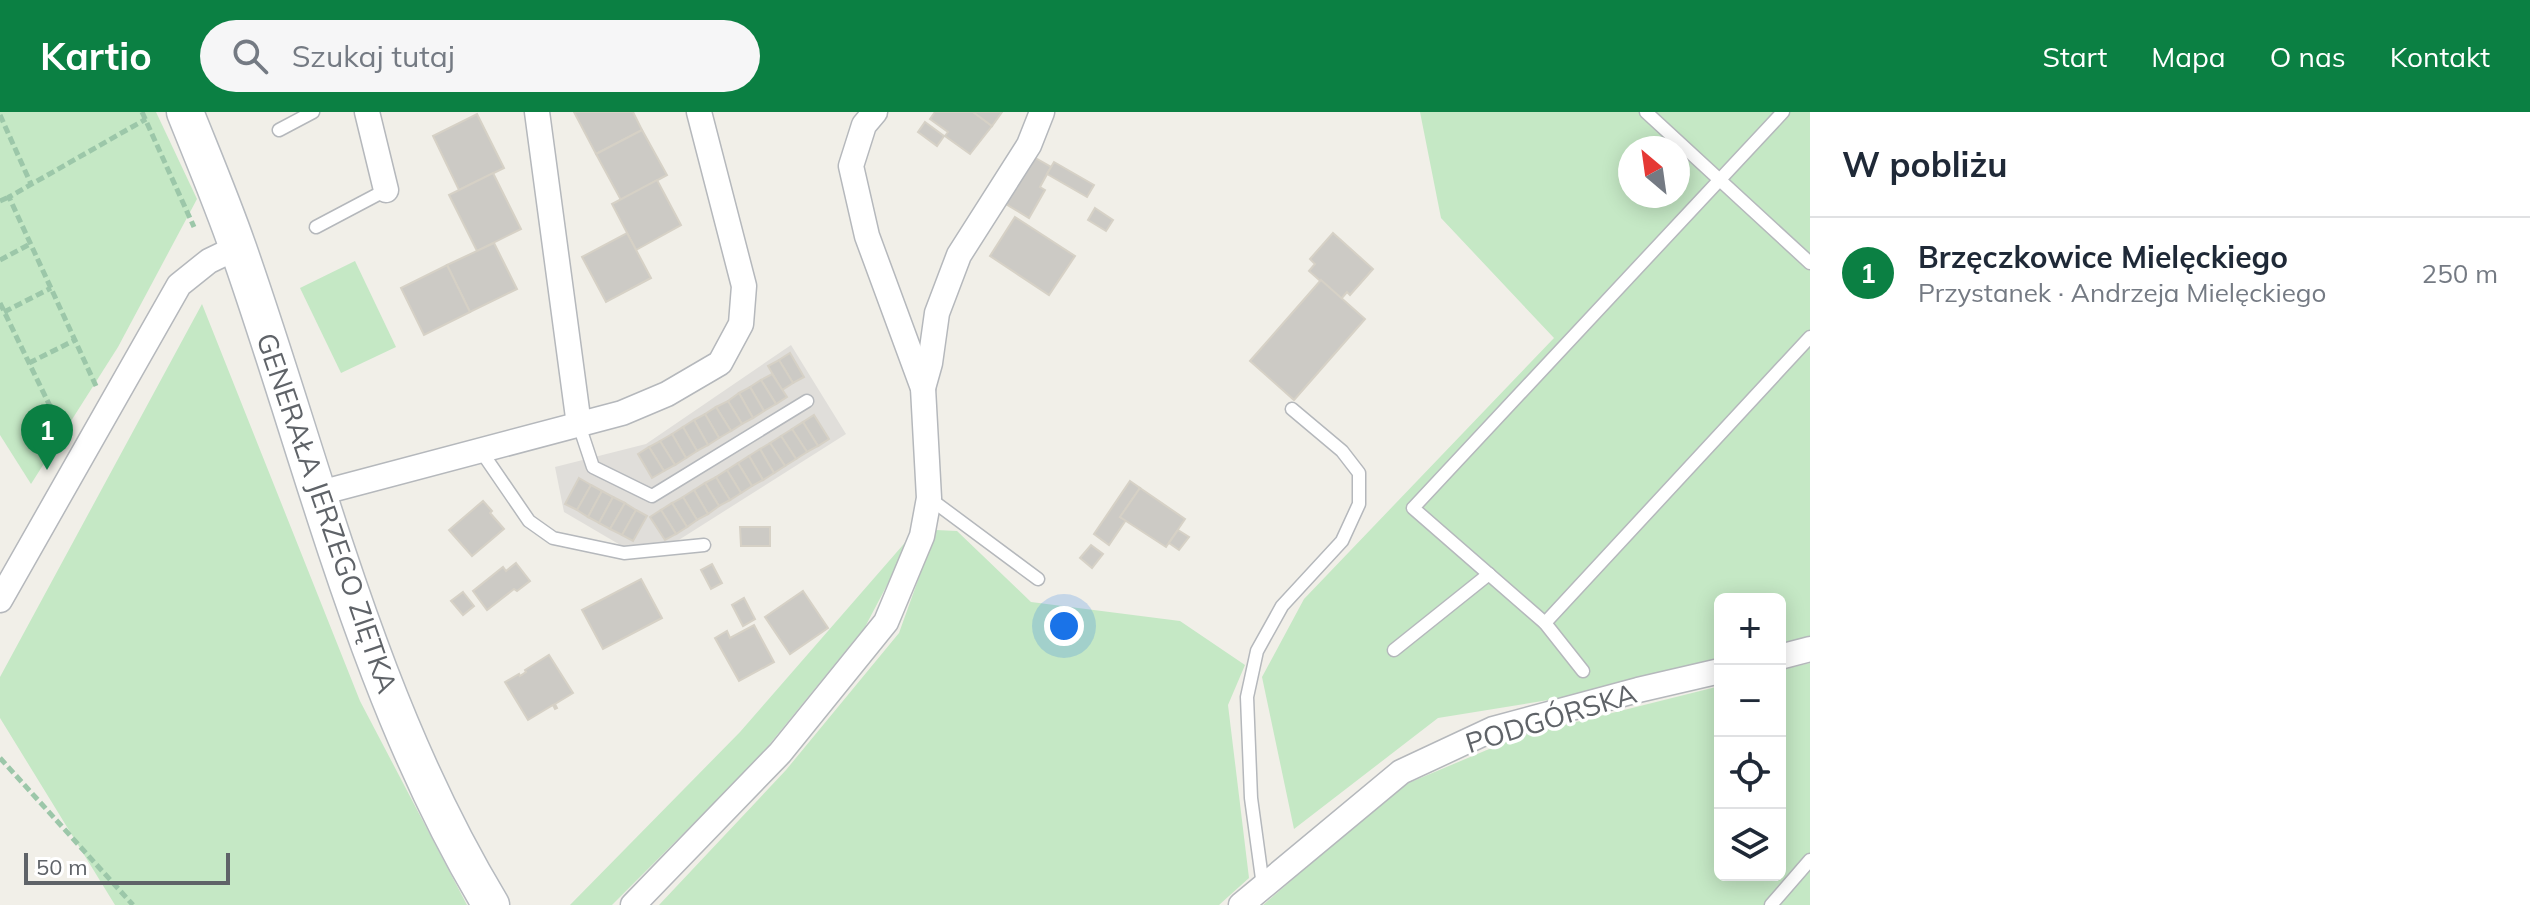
<!DOCTYPE html>
<html lang="pl">
<head>
<meta charset="utf-8">
<style>
	:root { --surface:#fff; --page:#f6f6f7; --text:#1f2937; --muted:#747a83; --line:#e0e1e3; --accent:#0b8043 }
	body { margin:0; font-family:Mulish,sans-serif; background:var(--page); color:var(--text) }
	.controls { position:absolute; right:24px; bottom:24px; display:grid; overflow:hidden; border-radius:12px; box-shadow:0 4px 20px #0003 }
	.controls button { width:72px; height:72px; display:grid; place-items:center; padding:0; border:0; border-bottom:2px solid var(--line); background:var(--surface); color:var(--text); font:40px sans-serif }
	.compass { position:absolute; left:1618px; top:24px; width:72px; height:72px; border-radius:50%; background:var(--surface); box-shadow:0 4px 20px #0003; rotate:331deg }
	.scale { position:absolute; left:24px; bottom:20px; width:206px; box-sizing:border-box; padding-left:8px; border:4px solid #5f6368; border-top:0; font-size:22px; line-height:28px; white-space:nowrap; color:#5f6368; -webkit-text-stroke:6px #fff; paint-order:stroke }
	.you { position:absolute; left:1064px; top:514px; width:28px; height:28px; margin:-20px; border:6px solid #fff; border-radius:50%; background:#1a73e8; box-shadow:0 0 0 12px #1a73e833 }
	.badge { display:grid; place-items:center; width:52px; height:52px; border-radius:50%; background:var(--accent); color:#fff; font-size:26px; font-weight:700 }
	.pin { position:absolute; translate:-50% -66px; filter:drop-shadow(0 2px 4px #0008) }
	.pin::after { content:''; position:absolute; top:42px; width:28px; height:24px; background:inherit; clip-path:polygon(0 0,100% 0,50% 100%) }
	.list { margin:0; padding:0; list-style:none }
	h2 { display:flex; justify-content:space-between; align-items:center; height:104px; margin:0; padding:0 32px; font-size:34px }
	h2 small { font-size:26px; font-weight:400; color:var(--muted) }
	.list li { display:grid; grid-template-columns:52px 1fr auto; gap:24px; align-items:center; box-sizing:border-box; height:112px; padding:0 32px; border-top:2px solid var(--line) }
	.list b { display:block; font-size:30px; white-space:nowrap }
	.list p { margin:0; font-size:26px; white-space:nowrap; color:var(--muted) }
	.list em { font-size:26px; font-style:normal; color:var(--muted) }
	.icon { flex:none; width:44px; height:44px; fill:none; stroke:currentColor; stroke-width:2; stroke-linecap:round; stroke-linejoin:round }
	.map { position:relative; flex:none; width:1810px; height:793px; overflow:hidden }
	header { display:flex; align-items:center; gap:48px; box-sizing:border-box; height:112px; padding:0 40px; background:var(--accent); color:#fff }
	header strong { font-size:38px }
	nav { display:flex; gap:44px; margin-inline-start:auto; font-size:28px }
	.search { width:560px; height:72px; background:var(--page); display:flex; align-items:center; gap:20px; box-sizing:border-box; padding:0 28px; border-radius:44px; color:var(--muted); font-size:30px }
	main { display:flex }
	aside { flex:1; background:var(--surface) }
	.map>svg:first-child { display:block }
	.industrial { fill:#e0deda }
	.green { fill:#c5e8c5; fill-rule:evenodd }
	.building { fill:#cccac5; stroke:#d6d1c6; stroke-width:2 }
	.lines { fill:none; stroke-linecap:round; stroke-linejoin:round }
	.lane-casing { stroke:#b5b8bc; stroke-width:15 }
	.street-casing { stroke:#b5b8bc; stroke-width:27 }
	.secondary-casing { stroke:#b6babf; stroke-width:39 }
	.path { stroke:#9cc7a9; stroke-width:5; stroke-dasharray:8 4; stroke-linecap:butt }
	.lane { stroke:#fff; stroke-width:12 }
	.street { stroke:#fff; stroke-width:24 }
	.secondary { stroke:#fff; stroke-width:36 }
	.labels { text-anchor:middle; stroke-width:7; stroke-linejoin:round; paint-order:stroke }
	.street-label { font-size:28px; fill:#5f6368; stroke:#fff }
</style>
</head>
<body>
<header>
<strong>Kartio</strong>
<div class="search"><svg class="icon" aria-label="search" viewBox="0 0 24 24"><circle cx="10" cy="10" r="6"/><path d="M15 15l6 6"/></svg>Szukaj tutaj</div>
<nav><a>Start</a><a>Mapa</a><a>O nas</a><a>Kontakt</a></nav>
</header>
<main>
<div class="map">
<svg width="1810" height="793" viewBox="0 0 1810 793">
	<rect width="100%" height="100%" fill="#f1efe8"/>
	<path class="industrial" d="M791,233L846,322L674,431L622,434L564,400L555,355L646,332Z"/>
	<g class="green">
		<path d="M0,0H156L197,87L118,235L31,372L0,323Z"/>
		<path d="M1420,0H1810V546L1780,551V487H1720V560L1438,606L1294,717L1262,565L1304,487L1554,226L1441,106ZM1630,36H1678V84H1630Z"/>
		<path d="M355,149L396,235L341,261L300,176Z"/>
		<path d="M202,192L360,589L467,793H115L0,606V565Z"/>
		<path d="M916,418L865,515L756,649L612,793H570L740,620Z"/>
		<path d="M936,418L957,419L1031,490L1180,509L1245,553L1228,593L1249,766L1219,793H659L786,658L899,521Z"/>
		<path d="M1810,551V793H1263L1399,675L1520,624L1720,574V763H1780V558Z"/>
	</g>
	<g class="building">
		<path d="M574,0H633L642,18L596,42Z"/>
		<path d="M935,0H973L992,14L970,42L945,24L948,20L930,7Z"/>
		<path d="M973,0H1002L992,14Z"/>
		<path d="M477,2L504,56L459,78L433,24Z"/>
		<path d="M925,10L944,24L937,34L918,20Z"/>
		<path d="M642,18L667,63L621,88L596,42Z"/>
		<path d="M1032,44L1051,55L1040,75L1045,78L1029,106L1004,91Z"/>
		<path d="M1054,50L1094,73L1087,85L1047,62Z"/>
		<path d="M493,61L521,117L477,139L449,83Z"/>
		<path d="M657,68L681,113L636,138L612,92Z"/>
		<path d="M1095,96L1113,108L1106,119L1088,108Z"/>
		<path d="M1015,105L1075,144L1049,183L990,144Z"/>
		<path d="M627,121L651,166L606,190L582,145Z"/>
		<path d="M1333,121L1373,157L1350,183L1347,180L1341,187L1309,159L1315,152L1310,147Z"/>
		<path d="M494,131L517,177L470,200L447,153Z"/>
		<path d="M447,153L470,200L424,223L401,176Z"/>
		<path d="M1321,168L1365,207L1294,288L1250,249Z"/>
		<path d="M790,241L804,265L793,271L779,248Z"/>
		<path d="M779,248L793,271L782,278L768,254Z"/>
		<path d="M772,262L787,285L776,292L761,268Z"/>
		<path d="M761,268L776,292L764,299L750,275Z"/>
		<path d="M750,275L764,299L753,306L739,281Z"/>
		<path d="M739,281L753,306L742,312L728,289Z"/>
		<path d="M728,289L742,312L731,319L716,295Z"/>
		<path d="M716,295L731,319L719,326L705,302Z"/>
		<path d="M705,302L719,326L708,333L694,308Z"/>
		<path d="M814,303L829,327L818,334L803,310Z"/>
		<path d="M694,308L708,333L697,339L683,315Z"/>
		<path d="M803,310L818,334L807,340L792,317Z"/>
		<path d="M683,315L697,339L686,346L672,322Z"/>
		<path d="M792,317L807,340L796,347L781,324Z"/>
		<path d="M672,322L686,346L675,353L660,329Z"/>
		<path d="M781,324L796,347L785,354L770,331Z"/>
		<path d="M660,329L675,353L664,359L649,335Z"/>
		<path d="M770,331L785,354L774,361L760,337Z"/>
		<path d="M649,335L664,359L652,366L638,342Z"/>
		<path d="M760,337L774,361L763,368L749,344Z"/>
		<path d="M749,344L763,368L752,374L738,351Z"/>
		<path d="M738,351L752,374L741,381L727,358Z"/>
		<path d="M727,358L741,381L730,388L716,365Z"/>
		<path d="M716,365L730,388L719,394L705,371Z"/>
		<path d="M579,366L591,373L577,398L565,392Z"/>
		<path d="M1130,369L1140,376L1120,405L1126,408L1109,433L1094,422Z"/>
		<path d="M705,371L719,394L708,402L694,378Z"/>
		<path d="M591,373L602,379L588,405L577,398Z"/>
		<path d="M1140,376L1185,407L1166,435L1120,405Z"/>
		<path d="M694,378L708,402L697,408L683,385Z"/>
		<path d="M602,379L613,385L599,411L588,405Z"/>
		<path d="M613,385L625,391L610,417L599,411Z"/>
		<path d="M683,385L697,408L687,415L672,391Z"/>
		<path d="M483,389L492,399L490,401L504,417L472,444L449,418Z"/>
		<path d="M625,391L636,398L622,423L610,417Z"/>
		<path d="M672,391L687,415L676,422L661,398Z"/>
		<path d="M636,398L647,404L633,429L622,423Z"/>
		<path d="M661,398L676,422L665,428L650,405Z"/>
		<path d="M740,415H770V434H741Z"/>
		<path d="M1178,418L1189,425L1179,438L1169,431Z"/>
		<path d="M1091,433L1103,442L1092,456L1080,446Z"/>
		<path d="M516,451L530,469L517,479L514,477L487,498L473,479L503,455L506,459Z"/>
		<path d="M712,452L722,471L711,477L701,458Z"/>
		<path d="M641,467L662,506L603,537L582,498Z"/>
		<path d="M803,479L828,516L790,542L765,505Z"/>
		<path d="M463,480L474,494L463,503L451,489Z"/>
		<path d="M744,486L755,507L743,514L732,493Z"/>
		<path d="M754,513L774,550L739,569L715,526L727,519L730,526Z"/>
		<path d="M549,543L573,581L555,592L557,596L555,597L553,593L528,608L505,570L519,562L520,564L526,560L525,558Z"/>
	</g>
	<g class="lines">
		<defs>
			<g id="lane">
				<path d="M1646,0L1810,151"/>
				<path d="M279,18L313,0"/>
				<path d="M316,115L386,78"/>
				<path d="M579,313L593,355L652,384L807,289"/>
				<path d="M481,339L529,409L553,426L624,441L704,433"/>
				<path d="M929,386L1038,467"/>
				<path d="M1545,511L1810,225"/>
				<path d="M1394,538L1489,462"/>
				<path d="M1583,559L1545,511L1413,396L1783,0"/>
				<path d="M1263,774L1251,686L1247,585L1257,539L1282,494L1342,429L1359,392V361L1342,339L1292,297"/>
				<path d="M1771,793L1810,748"/>
			</g>
			<g id="street">
				<path d="M367,0L386,78"/>
				<path d="M537,0L579,313"/>
				<path d="M923,276L930,251L937,201L959,143L1029,33L1042,0"/>
				<path d="M316,382L622,301L667,282L720,251L741,212L744,174L699,0"/>
				<path d="M0,488L179,173L209,149L238,135"/>
				<path d="M1780,545L1810,537"/>
				<path d="M633,793L780,641L886,510L922,424L929,386L923,276L867,124L851,54L864,13L875,0"/>
				<path d="M1241,793L1401,660L1493,617L1638,578L1720,559"/>
			</g>
			<path id="secondary" d="M185,0C203,45 222,90 238,136C316,358 368,590 491,793"/>
		</defs>
		<use href="#lane" class="lane-casing"/>
		<use href="#street" class="street-casing"/>
		<use href="#secondary" class="secondary-casing"/>
		<g class="path">
			<path d="M142,0L194,115"/>
			<path d="M0,3L31,72"/>
			<path d="M0,89L9,85"/>
			<path d="M0,148L30,132"/>
			<path d="M0,191L64,323"/>
			<path d="M4,200L51,176"/>
			<path d="M29,251L75,228"/>
			<path d="M96,274L9,85L146,7"/>
			<path d="M0,646L133,793"/>
		</g>
		<use href="#lane" class="lane"/>
		<use href="#street" class="street"/>
		<use href="#secondary" class="secondary"/>
	</g>
	<g class="labels">
		<g class="street-label">
			<text transform="translate(327 401) rotate(71)" y="10">GENERAŁA JERZEGO ZIĘTKA</text>
			<text transform="translate(1551 606) rotate(-17)" y="10">PODGÓRSKA</text>
		</g>
	</g>
</svg>
<div class="controls">
<button>+</button>
<button>−</button>
<button><svg class="icon" aria-label="locate" viewBox="0 0 24 24"><circle cx="12" cy="12" r="6"/><path d="M12 2v4M12 18v4M2 12h4M18 12h4"/></svg></button>
<button><svg class="icon" aria-label="layers" viewBox="0 0 24 24"><path d="M12 4l9 5-9 5-9-5zM3 14l9 5 9-5"/></svg></button>
</div>
<svg class="compass" viewBox="-18 -18 36 36"><path d="M0-13l5 13h-10z" fill="#e53935"/><path d="M0 13l5-13h-10z" fill="#747a83"/></svg>
<div class="scale">50 m</div>
<div class="you"></div>
<div class="pin badge" style="left:47px;top:358px">1</div>
</div>
<aside>
<h2>W pobliżu<small></small></h2>
<ul class="list">
<li><span class="badge">1</span><div><b>Brzęczkowice Mielęckiego</b><p>Przystanek · Andrzeja Mielęckiego</p></div><em>250 m</em></li>
</ul>
</aside>
</main>
</body>
</html>
